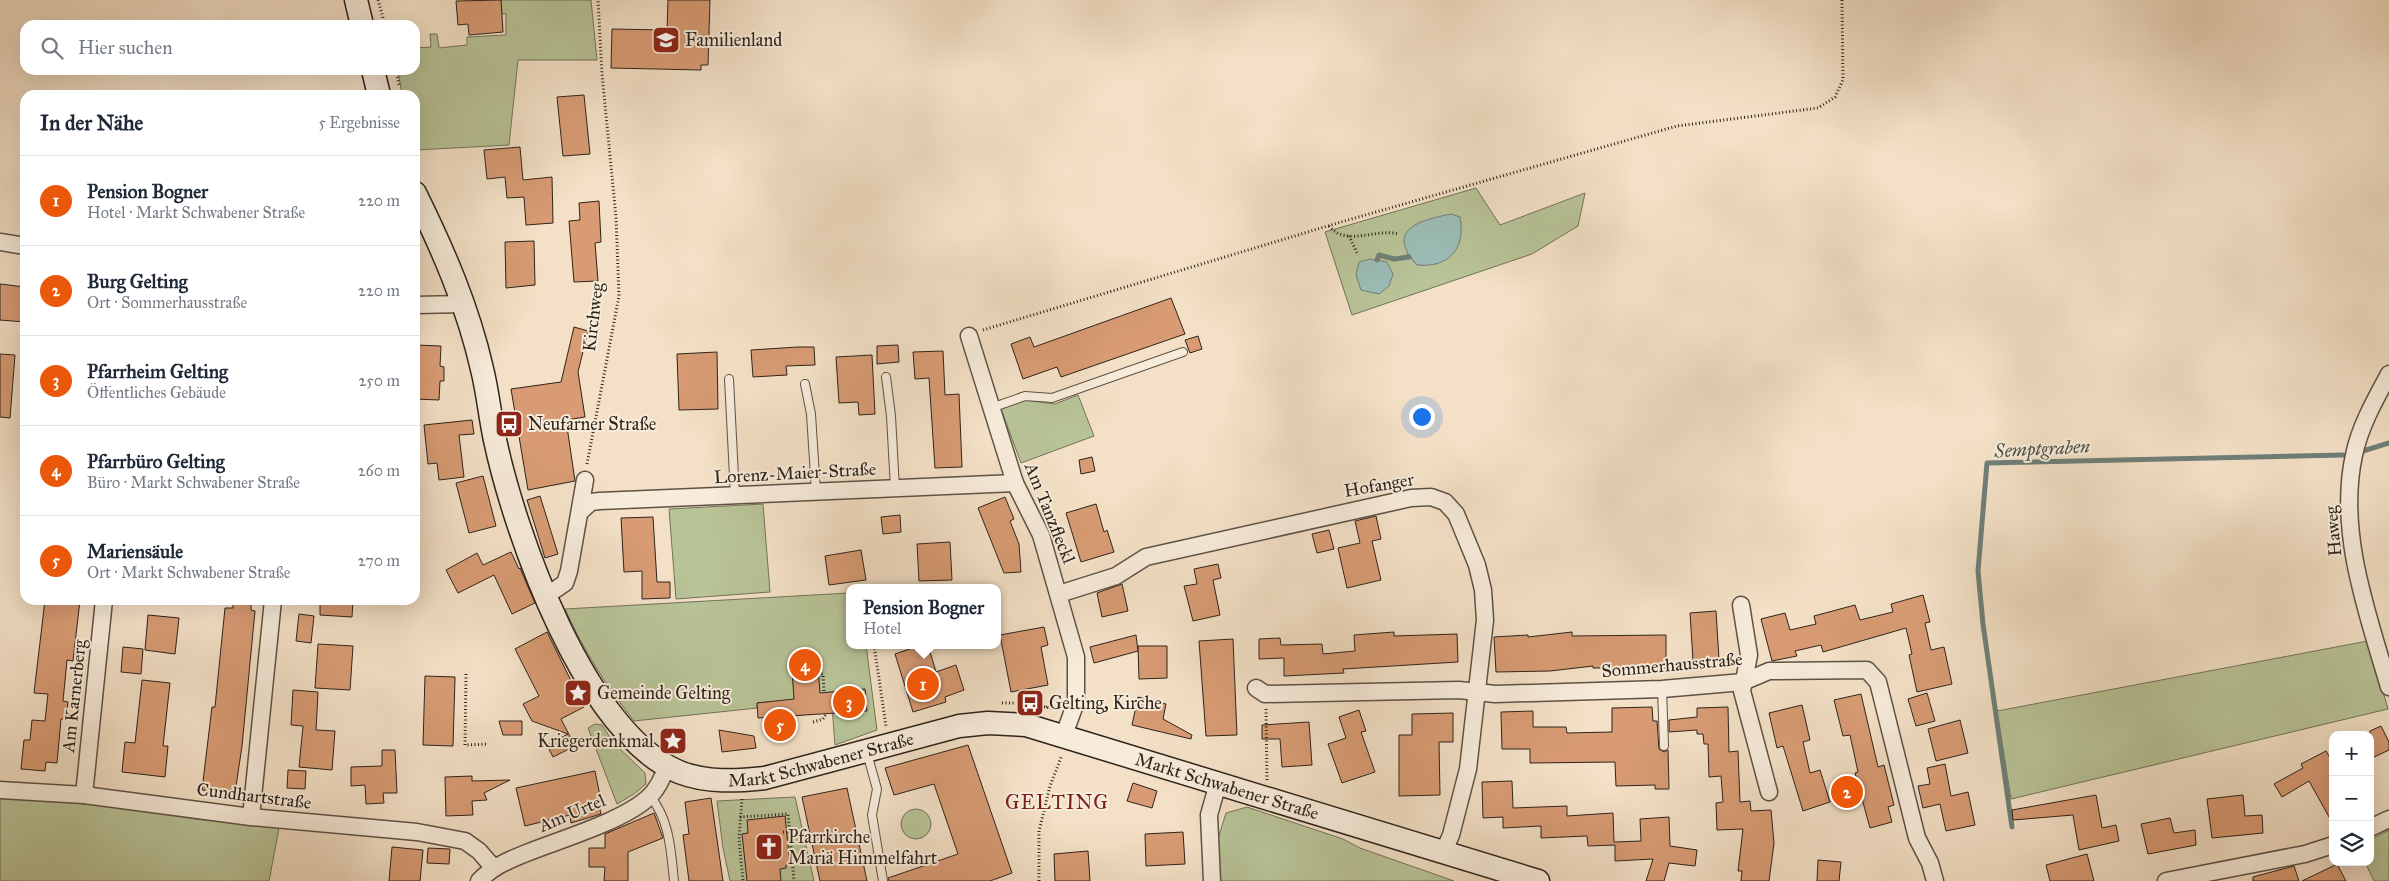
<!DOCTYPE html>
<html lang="de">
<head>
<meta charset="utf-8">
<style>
	:root { --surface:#fff; --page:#f2f2f3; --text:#1f2937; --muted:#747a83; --line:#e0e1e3; --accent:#ea580c }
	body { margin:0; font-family:"IM FELL Great Primer",serif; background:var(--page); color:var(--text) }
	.controls { position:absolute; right:15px; bottom:15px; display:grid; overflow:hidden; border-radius:10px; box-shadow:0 5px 20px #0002 }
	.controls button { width:45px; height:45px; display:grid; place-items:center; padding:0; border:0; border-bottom:1px solid var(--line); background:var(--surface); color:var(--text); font:25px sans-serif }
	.you { position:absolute; left:1421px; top:416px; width:18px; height:18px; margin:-12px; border:4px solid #fff; border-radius:50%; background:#1a73e8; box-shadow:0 0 0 8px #1a73e833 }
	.badge { display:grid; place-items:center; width:32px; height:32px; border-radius:50%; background:var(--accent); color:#fff; font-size:16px; font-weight:700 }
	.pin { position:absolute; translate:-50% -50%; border:2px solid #fff; box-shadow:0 1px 5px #0006 }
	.popup { position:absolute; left:846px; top:584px; width:155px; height:65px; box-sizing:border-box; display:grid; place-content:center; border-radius:10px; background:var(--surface); filter:drop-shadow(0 1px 4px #0005); font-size:16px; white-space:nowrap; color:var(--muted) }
	.popup b { font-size:19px; color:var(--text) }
	.popup::after { content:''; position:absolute; left:50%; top:100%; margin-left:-10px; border:10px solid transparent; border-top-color:var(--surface) }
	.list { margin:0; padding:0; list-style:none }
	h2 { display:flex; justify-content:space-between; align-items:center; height:65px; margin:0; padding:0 20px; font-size:21px }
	h2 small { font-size:16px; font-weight:400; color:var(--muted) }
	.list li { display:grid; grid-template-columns:32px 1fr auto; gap:15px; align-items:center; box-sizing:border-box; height:90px; padding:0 20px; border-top:1px solid var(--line) }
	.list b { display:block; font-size:19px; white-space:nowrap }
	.list p { margin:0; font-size:16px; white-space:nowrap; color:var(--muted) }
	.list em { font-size:16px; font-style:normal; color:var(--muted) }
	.icon { flex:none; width:28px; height:28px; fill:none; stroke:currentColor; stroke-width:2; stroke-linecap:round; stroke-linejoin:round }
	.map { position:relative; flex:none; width:2389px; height:881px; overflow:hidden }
	.search { position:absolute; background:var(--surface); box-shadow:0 5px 20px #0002; left:20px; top:20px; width:400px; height:55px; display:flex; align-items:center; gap:12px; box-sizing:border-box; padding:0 18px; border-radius:15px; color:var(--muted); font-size:19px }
	.panel { position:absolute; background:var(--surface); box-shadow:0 5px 20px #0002; left:20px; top:90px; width:400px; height:515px; border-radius:15px }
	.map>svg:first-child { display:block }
	.green { fill:#b8c397; stroke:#727359; fill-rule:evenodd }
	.water { fill:#9bbdb6; stroke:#6f7f78 }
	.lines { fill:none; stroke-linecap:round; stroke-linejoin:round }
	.stream { stroke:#6f7f78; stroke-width:5 }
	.building { fill:#d89b74; stroke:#2d231b }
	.lane-casing { stroke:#5e5246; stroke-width:10 }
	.street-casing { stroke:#5e5246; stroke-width:19 }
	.secondary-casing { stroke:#2d231b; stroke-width:25 }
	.path { stroke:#2d231b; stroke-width:3; stroke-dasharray:1 2.5; stroke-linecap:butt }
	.lane { stroke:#f7ebda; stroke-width:8 }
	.street { stroke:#f7ebda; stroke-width:16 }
	.secondary { stroke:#f7ebda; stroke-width:22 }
	.labels { text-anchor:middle; stroke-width:4; stroke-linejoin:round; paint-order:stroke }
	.poi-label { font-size:18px; fill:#2d231b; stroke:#f7ebda; text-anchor:start }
	.street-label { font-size:18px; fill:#2d231b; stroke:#f7ebda }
	.water-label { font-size:19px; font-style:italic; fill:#4e514a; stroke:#f7ebda }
	.quarter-label { font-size:20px; letter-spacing:1px; fill:#7a1f14; stroke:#f7ebda }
</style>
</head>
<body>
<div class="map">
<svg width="2389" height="881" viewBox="0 0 2389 881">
	<rect width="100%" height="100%" fill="#f3e0c6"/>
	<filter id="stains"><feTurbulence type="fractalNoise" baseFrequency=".004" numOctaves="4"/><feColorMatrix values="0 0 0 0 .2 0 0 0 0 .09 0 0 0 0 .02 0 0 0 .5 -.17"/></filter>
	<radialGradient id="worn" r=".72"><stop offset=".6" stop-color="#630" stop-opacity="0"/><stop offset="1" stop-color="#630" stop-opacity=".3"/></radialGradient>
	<g class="green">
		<path d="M501,0H591L597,60H518L509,145L415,150V95H402L398,70H415V48L431,47L430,34H437L439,48L467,45V37L506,35V14H502Z"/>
		<path d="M1476,188L1500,225L1585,193L1578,226L1532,254L1352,315L1325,232ZM1461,222L1457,247L1417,265L1407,254Z"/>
		<path d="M1078,395L1094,436L1021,463L1001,409L1025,400L1055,404Z"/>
		<path d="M763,504L770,592L676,599L669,509Z"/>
		<path d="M849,593V645H866L877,730L835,745L831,693L811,714L769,718L768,702L757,703V708L634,721C606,686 583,649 565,609Z"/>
		<path d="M2368,641L2388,709L2011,799L1997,711Z"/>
		<path d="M595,724L602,725L613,742L645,773L646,784L634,794L617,804L588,728Z"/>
		<path d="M0,794L82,799L195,819L253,825L281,818L269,881H0Z"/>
		<path d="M795,797L814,881H730L723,848L717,801Z"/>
		<path d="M1247,807L1343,839L1360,848L1454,881H1220L1216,845L1226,813Z"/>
		<circle cx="916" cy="824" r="15"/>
		<path d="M2389,830V881H2374L2365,862H2370V840Z"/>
	</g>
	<g class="water">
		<path d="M1451,214L1460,217C1466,249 1449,268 1417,265C1384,229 1421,220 1451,214Z"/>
		<path d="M1370,259L1387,262L1393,274L1389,286L1379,294L1361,290L1356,275L1359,262Z"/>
	</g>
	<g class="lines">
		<g class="stream">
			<path d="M1377,260L1379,255L1394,259L1409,257"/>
			<path d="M2363,451L2389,443"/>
			<path d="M2012,827L1983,624L1978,571L1987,463L2343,455"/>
		</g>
	</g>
	<g class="building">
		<path d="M501,0L503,32L469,35L468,24L458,25L456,1Z"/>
		<path d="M668,0H710L708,65H701V70L611,68L612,29L667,30Z"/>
		<path d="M584,95L590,154L563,156L557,97Z"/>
		<path d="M520,147L523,180L552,177L553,223L526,225L524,197L507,198L505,177L487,179L484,150Z"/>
		<path d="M599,201L601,242L595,243L598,281L574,282L569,221L580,220L579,203Z"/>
		<path d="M534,241L535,285L506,288L505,242Z"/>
		<path d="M0,284L25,287V322L0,320Z"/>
		<path d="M1171,298L1185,334L1061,377L1057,367L1023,379L1011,344L1030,337L1034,347Z"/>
		<path d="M574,327L588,331L578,372L585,417L566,420L575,481L528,490L511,389L561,382Z"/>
		<path d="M1198,336L1202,349L1190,353L1185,340Z"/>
		<path d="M415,345L441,346L440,366L444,367V381H440L439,400L415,399Z"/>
		<path d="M898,345L899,362L877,364V346Z"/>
		<path d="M798,347H814L815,365L786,366L787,375L753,377L751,350Z"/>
		<path d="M943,351L945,395L959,394L962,467L935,468L929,378L915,379L913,352Z"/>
		<path d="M717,352L718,409L679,410L677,354Z"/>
		<path d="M0,354L15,355L10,418L0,417Z"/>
		<path d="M872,355L875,414L859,415L858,402L839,403L836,357Z"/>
		<path d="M472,420L474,434L459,435L464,477L439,480L437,463L428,464L424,425Z"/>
		<path d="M1092,457L1095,471L1081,474L1079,460Z"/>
		<path d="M483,476L496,526L469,533L456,483Z"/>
		<path d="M540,496L558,554L545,558L527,500Z"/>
		<path d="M1005,497L1014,519L1010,521L1019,544L1021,572L1004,573L978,508Z"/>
		<path d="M1096,504L1104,532L1107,530L1114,552L1081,562L1066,513Z"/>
		<path d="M900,515L901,532L883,534L881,517Z"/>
		<path d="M1376,516L1381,539L1372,541L1381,580L1347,588L1338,548L1360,543L1355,521Z"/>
		<path d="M653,517L657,582H670V598L642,599V571L624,572L621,518Z"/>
		<path d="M1329,530L1334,549L1317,553L1312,534Z"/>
		<path d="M950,542L952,580L919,581L917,544Z"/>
		<path d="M861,550L866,580L829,585L825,556Z"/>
		<path d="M511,552L519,569L520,568L535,603L512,614L494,575L458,593L446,570L477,553L483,565Z"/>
		<path d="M1218,564L1221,578L1213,580L1220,615L1193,621L1184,586L1197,584L1194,569Z"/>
		<path d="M1122,584L1128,611L1102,617L1097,593Z"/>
		<path d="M1923,595L1930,622L1925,623L1931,650L1944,647L1952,684L1917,692L1909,655L1912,654L1906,628L1823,652L1821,645L1795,651L1797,656L1772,661L1761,619L1785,613L1790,630L1816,624L1814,616L1855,605L1860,620L1893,612L1891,604Z"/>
		<path d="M45,600H80L73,661L67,660L63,701L68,702L66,719H61L57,763L46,762L45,771L21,769L24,740H30L32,720L45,721L48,694L34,693Z"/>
		<path d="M233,600H251V610L255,611L242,746L235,793L202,790L212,707H215L225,608H233Z"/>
		<path d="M320,600H353L352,617L320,615Z"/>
		<path d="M1716,611L1719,659L1693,661L1690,613Z"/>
		<path d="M299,614L314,616L311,643L296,641Z"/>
		<path d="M148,615L179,618L175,654L145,650Z"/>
		<path d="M1044,627L1048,645L1041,647L1048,685L1011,692L1000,635Z"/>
		<path d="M547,632L584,707L561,719L575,746L553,757L547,745L568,734L532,721L523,704L539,696L515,649Z"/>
		<path d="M1394,632V636L1457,634L1458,662L1343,669L1344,673L1284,676V658L1259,659V639L1280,638L1281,645L1322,644L1323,654L1355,651L1354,635Z"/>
		<path d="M1572,632V636L1666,635V668H1593V666L1550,671L1496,672L1494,637L1528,635V637Z"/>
		<path d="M1136,635L1138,651L1094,663L1090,647Z"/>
		<path d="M1233,639L1237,735L1206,736L1199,641Z"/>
		<path d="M318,644L353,646L350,690L315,688Z"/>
		<path d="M921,645H928L936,672L956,665L964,690L945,697L946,702L913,712L895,654Z"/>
		<path d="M1138,646H1167V678L1139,679Z"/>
		<path d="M123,647L143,649L141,674L121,672Z"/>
		<path d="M817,654L820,693L865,689L867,711L758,718L757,703L794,699L791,655Z"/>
		<path d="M425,676L455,677L453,746L423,745Z"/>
		<path d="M142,680L170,683L163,746H168L165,777L122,772L125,742L135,743Z"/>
		<path d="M293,690L318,692L316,730L335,731L332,770L299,767L303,726L291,725Z"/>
		<path d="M1927,693L1935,721L1916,726L1908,699Z"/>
		<path d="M1861,694L1878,767L1884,765L1894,805L1888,807L1892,822L1870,828L1855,773L1858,772L1850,735L1843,736L1834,700Z"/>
		<path d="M1138,697L1166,704L1163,719L1192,735L1191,739L1132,725Z"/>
		<path d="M1802,705L1810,740L1803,742L1810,773L1820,770L1830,802L1803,811L1783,746L1777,748L1769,713Z"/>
		<path d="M1652,707L1653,721H1657L1659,749L1664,752L1668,750L1669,789H1655V785L1616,786L1615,762L1530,763V749H1502L1501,712L1533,711V727H1566L1567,733L1612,732V708Z"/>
		<path d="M1728,707L1729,752L1738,751L1740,802L1750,801L1751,811L1771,810L1774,843L1769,881H1741L1742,871H1738L1743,829L1717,830L1716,803L1723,802L1721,776L1709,777L1708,744H1704L1703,734H1697V730L1669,732V720L1697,717V708Z"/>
		<path d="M1359,710L1366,731L1361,732L1375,772L1342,783L1328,744L1346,738L1339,717Z"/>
		<path d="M1453,713V742H1439L1440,795L1399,796V735H1412V714Z"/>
		<path d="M1960,720L1968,753L1936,761L1928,729Z"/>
		<path d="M499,721H522V735H503Z"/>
		<path d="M1309,722L1312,765L1282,767L1280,739H1262V725Z"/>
		<path d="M2381,726L2389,742V750L2370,759V731Z"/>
		<path d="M719,730L754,736L756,748L722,752Z"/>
		<path d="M968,745L1012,873L990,881H889L888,878L958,854L934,784L894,795L885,768Z"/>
		<path d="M382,750H395L397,793H383L384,803L366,804L365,785L351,786V767L382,766Z"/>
		<path d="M2326,751L2333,763V824L2309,781L2282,797L2274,784L2303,768L2301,764Z"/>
		<path d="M1945,764L1951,796L1968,792L1975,825L1946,831L1940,804L1923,808L1918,786L1930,784L1927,768Z"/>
		<path d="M288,770L306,771L305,789L287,788Z"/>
		<path d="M595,771L600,796H597L601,814L571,823L570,815L525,826L516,788Z"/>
		<path d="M472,776V781L510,780L484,793L487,800L472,801L473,815L446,816L445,777Z"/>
		<path d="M1512,781L1513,808L1567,806V816L1613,813L1614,842L1641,841L1640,819L1669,817L1670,846L1697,850L1695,866L1669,863L1664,881H1646L1653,859L1615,861V845L1588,846L1587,836L1541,838V826L1503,828V817L1483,818L1482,782Z"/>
		<path d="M1133,783L1157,791L1152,808L1127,801Z"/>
		<path d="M847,788L867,881H820L802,797Z"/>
		<path d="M2096,795L2102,828L2116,825L2119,841L2079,850L2073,815L2013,820L2012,810Z"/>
		<path d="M2243,795L2245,816L2262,815L2263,833L2212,838L2207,799Z"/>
		<path d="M711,798L723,881H689L683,835L689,834L685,802Z"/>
		<path d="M654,813L663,838L628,852V881H604L605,867H589V848H605V834Z"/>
		<path d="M785,816L790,865H786V868L780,869L781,881H747L742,834L748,833L747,820Z"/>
		<path d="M2170,818L2174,833L2195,830L2196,845L2148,854L2141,824Z"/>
		<path d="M1183,832L1185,864L1146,866L1145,834Z"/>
		<path d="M392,847L423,850L420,881H389Z"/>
		<path d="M428,848L450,849L449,864L427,863Z"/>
		<path d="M1088,851L1090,881H1055L1054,854Z"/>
		<path d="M2087,854L2094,881H2050L2046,865Z"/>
		<path d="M1818,860L1841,862L1839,881H1817Z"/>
		<path d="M2337,864L2346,881H2302L2329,868Z"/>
		<path d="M2294,866L2299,881H2253V877Z"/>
	</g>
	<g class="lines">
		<defs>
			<g id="lane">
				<path d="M886,377L891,416L895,489"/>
				<path d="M729,379L735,496"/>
				<path d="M805,384L811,414L816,492"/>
				<path d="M991,408L1025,396L1052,398L1183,352"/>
				<path d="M1662,689L1664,746"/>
				<path d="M867,753L877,789L872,815L883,881"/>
				<path d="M650,796C670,820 671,852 674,881"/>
			</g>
			<g id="street">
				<path d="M0,242L25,246"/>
				<path d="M415,305L464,304"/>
				<path d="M969,336L1015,483L1041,535L1076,657V702L1064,735"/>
				<path d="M2389,374C2375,400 2360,426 2354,455C2337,532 2368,615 2389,687"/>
				<path d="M580,512L591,502L600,501L1015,483"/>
				<path d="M1059,594L1116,576L1146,557L1411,498L1431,497L1445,502L1456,514L1477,565L1483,590L1485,620L1468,769L1451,835L1443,853"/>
				<path d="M546,596L565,583L569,571L585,480"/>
				<path d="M1741,605L1749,655L1742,691L1769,792"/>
				<path d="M1256,688L1265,694L1459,690L1495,694L1662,689L1743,682L1769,671L1867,670L1878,682L1917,838L1930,863L1935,881"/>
				<path d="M0,790L84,795L251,817L417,832L465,841L479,851L493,867"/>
				<path d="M84,795L104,600"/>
				<path d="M251,817L273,600"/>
				<path d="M2370,828L2389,819"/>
				<path d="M479,881C492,867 507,861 524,854C558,840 625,821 650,796C658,788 663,777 667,766"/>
				<path d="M1212,881L1209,815L1218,783"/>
				<path d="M2166,881L2305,854L2333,845"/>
			</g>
			<g id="secondary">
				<path d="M356,0L362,25"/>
				<path d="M373,70L379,95"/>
				<path id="s1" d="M415,193C443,250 468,307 482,369C488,393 490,417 495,440C515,534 585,733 679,772C707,783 737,781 765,778L959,726L988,723L1026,725L1538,881"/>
			</g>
		</defs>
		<use href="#lane" class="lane-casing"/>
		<use href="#street" class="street-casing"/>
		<use href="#secondary" class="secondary-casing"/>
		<g class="path">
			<path d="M378,0L385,25"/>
			<path d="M396,70L399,85"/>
			<path d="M415,166L420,175"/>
			<path d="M1329,226C1346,247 1376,228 1398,234"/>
			<path d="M1349,236L1358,255"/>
			<path d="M983,330L1341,222L1677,126L1818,108L1835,97L1843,80L1842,0"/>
			<path d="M587,464L619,296L616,217L602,74L598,0"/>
			<path d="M874,645L886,726"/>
			<path d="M466,674L465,745L488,744"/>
			<path d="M818,674H823L824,693"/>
			<path d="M1002,703H1016"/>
			<path d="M1037,706L1058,709"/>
			<path d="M1046,707L1059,701"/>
			<path d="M1266,709L1267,780"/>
			<path d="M813,722L823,719L826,714"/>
			<path d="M742,799L739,839L743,881"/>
			<path d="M740,817L788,814L794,881"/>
			<path d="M783,832H789"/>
			<path d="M1039,881V831L1050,786L1062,755"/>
		</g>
		<use href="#lane" class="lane"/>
		<use href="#street" class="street"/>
		<use href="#secondary" class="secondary"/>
	</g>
	<defs>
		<symbol id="school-square" viewBox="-11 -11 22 22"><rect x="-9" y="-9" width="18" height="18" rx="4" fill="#8f2418" stroke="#f7ebda"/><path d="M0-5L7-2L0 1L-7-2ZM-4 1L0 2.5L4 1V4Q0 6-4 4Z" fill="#fff"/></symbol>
		<symbol id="bus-square" viewBox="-11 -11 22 22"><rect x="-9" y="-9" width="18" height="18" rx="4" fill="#8f2418" stroke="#f7ebda"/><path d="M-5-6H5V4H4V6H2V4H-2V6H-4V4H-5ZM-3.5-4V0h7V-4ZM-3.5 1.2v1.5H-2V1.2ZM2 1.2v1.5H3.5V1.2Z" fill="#fff"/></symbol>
		<symbol id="sight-square" viewBox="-11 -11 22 22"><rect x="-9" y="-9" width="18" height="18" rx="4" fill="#8f2418" stroke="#f7ebda"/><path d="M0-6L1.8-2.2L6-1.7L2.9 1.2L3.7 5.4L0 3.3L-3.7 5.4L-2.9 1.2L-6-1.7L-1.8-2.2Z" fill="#fff"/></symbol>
		<symbol id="church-square" viewBox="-11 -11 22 22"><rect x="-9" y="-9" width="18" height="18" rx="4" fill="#8f2418" stroke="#f7ebda"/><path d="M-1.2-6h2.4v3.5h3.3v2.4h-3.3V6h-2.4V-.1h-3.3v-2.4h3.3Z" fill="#fff"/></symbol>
	</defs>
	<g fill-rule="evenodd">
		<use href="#school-square" x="650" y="24" width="32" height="32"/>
		<use href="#bus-square" x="493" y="408" width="32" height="32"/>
		<use href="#sight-square" x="562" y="677" width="32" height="32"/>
		<use href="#bus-square" x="1014" y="687" width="32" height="32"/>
		<use href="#sight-square" x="657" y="725" width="32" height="32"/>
		<use href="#church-square" x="753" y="831" width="32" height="32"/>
	</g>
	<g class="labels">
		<g class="poi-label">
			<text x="685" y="46">Familienland</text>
			<text x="528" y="430">Neufarner Straße</text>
			<text x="597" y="699">Gemeinde Gelting</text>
			<text x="1049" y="709">Gelting, Kirche</text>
			<text x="654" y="747" text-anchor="end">Kriegerdenkmal</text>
			<text x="788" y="843">Pfarrkirche<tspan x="788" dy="21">Mariä Himmelfahrt</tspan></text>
		</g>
		<g class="street-label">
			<text transform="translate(593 317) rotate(-83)" y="6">Kirchweg</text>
			<text transform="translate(795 473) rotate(-3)" y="6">Lorenz-Maier-Straße</text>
			<text transform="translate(1379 485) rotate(-10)" y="6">Hofanger</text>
			<text transform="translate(1050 513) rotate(68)" y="6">Am Tanzfleckl</text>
			<text transform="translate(2333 531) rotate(-95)" y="6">Haweg</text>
			<text transform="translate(1672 665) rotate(-5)" y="6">Sommerhausstraße</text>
			<text transform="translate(74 696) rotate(-84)" y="6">Am Karnerberg</text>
			<text dy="6" stroke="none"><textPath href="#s1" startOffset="796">Markt Schwabener Straße</textPath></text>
			<text dy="6" stroke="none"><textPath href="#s1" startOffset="1216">Markt Schwabener Straße</textPath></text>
			<text transform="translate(254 796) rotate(7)" y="6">Cundhartstraße</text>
			<text transform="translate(572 813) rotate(-23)" y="6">Am Urtel</text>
		</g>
		<g class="water-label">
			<text transform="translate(2042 448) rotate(-3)" y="7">Semptgraben</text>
		</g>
		<g class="quarter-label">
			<text x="1057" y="809">GELTING</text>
		</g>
	</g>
	<rect width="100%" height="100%" filter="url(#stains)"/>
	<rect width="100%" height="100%" fill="url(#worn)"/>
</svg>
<div class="controls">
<button>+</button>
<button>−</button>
<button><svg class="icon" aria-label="layers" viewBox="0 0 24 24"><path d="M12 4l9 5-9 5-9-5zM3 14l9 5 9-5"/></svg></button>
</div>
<div class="you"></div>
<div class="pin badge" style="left:923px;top:684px">1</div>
<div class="popup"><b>Pension Bogner</b>Hotel</div>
<div class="pin badge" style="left:1847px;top:792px">2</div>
<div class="pin badge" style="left:849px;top:702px">3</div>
<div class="pin badge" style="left:805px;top:665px">4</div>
<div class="pin badge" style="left:780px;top:725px">5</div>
<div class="search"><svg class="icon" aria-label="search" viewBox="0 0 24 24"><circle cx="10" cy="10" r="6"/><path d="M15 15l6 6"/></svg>Hier suchen</div>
<section class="panel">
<h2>In der Nähe<small>5 Ergebnisse</small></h2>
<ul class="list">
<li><span class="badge">1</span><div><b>Pension Bogner</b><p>Hotel · Markt Schwabener Straße</p></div><em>220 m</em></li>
<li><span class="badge">2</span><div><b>Burg Gelting</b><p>Ort · Sommerhausstraße</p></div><em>220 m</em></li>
<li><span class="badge">3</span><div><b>Pfarrheim Gelting</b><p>Öffentliches Gebäude</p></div><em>250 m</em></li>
<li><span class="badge">4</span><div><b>Pfarrbüro Gelting</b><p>Büro · Markt Schwabener Straße</p></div><em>260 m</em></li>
<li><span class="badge">5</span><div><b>Mariensäule</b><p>Ort · Markt Schwabener Straße</p></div><em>270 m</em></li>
</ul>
</section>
</div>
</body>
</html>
